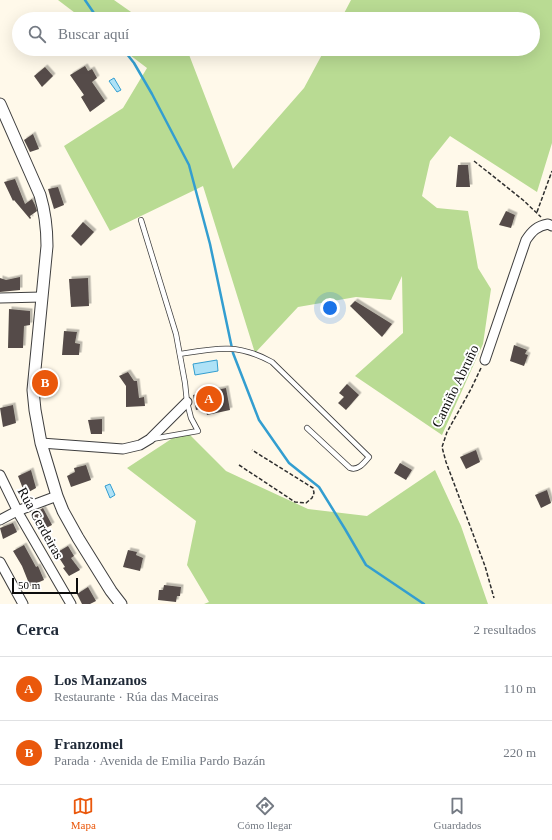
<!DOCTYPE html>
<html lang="es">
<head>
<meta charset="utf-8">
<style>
	:root { --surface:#fff; --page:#f2f2f3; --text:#1f2937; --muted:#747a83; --line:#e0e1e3; --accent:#ea580c }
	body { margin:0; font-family:"Times New Roman",serif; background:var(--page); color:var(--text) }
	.scale { position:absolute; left:12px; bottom:10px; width:66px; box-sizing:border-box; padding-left:4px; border:2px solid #0c0c0c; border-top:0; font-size:11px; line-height:14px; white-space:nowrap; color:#0c0c0c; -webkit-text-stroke:3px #fff; paint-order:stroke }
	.you { position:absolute; left:330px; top:308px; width:14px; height:14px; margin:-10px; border:3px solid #fff; border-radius:50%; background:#1a73e8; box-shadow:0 0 0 6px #1a73e833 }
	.badge { display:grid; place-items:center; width:26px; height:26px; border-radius:50%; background:var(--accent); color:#fff; font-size:13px; font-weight:700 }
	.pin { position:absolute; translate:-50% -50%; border:2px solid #fff; box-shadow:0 1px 4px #0006 }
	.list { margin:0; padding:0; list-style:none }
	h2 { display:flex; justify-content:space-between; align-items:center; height:52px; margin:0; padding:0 16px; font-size:17px }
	h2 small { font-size:13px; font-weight:400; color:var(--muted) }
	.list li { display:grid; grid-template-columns:26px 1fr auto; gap:12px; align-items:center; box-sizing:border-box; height:64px; padding:0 16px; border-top:1px solid var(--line) }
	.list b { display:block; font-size:15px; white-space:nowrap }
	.list p { margin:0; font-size:13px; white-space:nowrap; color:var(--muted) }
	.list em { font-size:13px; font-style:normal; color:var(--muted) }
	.icon { flex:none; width:22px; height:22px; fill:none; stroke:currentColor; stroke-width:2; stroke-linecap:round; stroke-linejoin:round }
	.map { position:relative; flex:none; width:552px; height:604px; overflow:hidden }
	.search { position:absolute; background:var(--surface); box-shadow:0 4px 16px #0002; left:12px; right:12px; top:12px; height:44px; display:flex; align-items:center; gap:10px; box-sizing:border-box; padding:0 14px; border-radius:22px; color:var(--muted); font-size:15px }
	.sheet { height:180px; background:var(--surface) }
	nav { display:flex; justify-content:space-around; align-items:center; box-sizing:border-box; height:56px; border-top:1px solid var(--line); background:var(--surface); font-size:11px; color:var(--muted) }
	nav a { display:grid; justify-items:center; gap:2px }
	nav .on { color:var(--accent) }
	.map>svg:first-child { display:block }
	.forest { fill:#b9db93 }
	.water { fill:#aee2f7; stroke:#339ed0 }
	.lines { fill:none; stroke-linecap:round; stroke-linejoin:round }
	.stream { stroke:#339ed0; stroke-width:2.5 }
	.building { fill:#554c48; filter:url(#shadow) }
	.service-casing { stroke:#3f3f3f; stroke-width:6 }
	.minor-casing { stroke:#3f3f3f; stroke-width:11 }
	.tertiary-casing { stroke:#3f3f3f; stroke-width:13 }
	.path { stroke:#2e2e2e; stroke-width:1.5; stroke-dasharray:4 2; stroke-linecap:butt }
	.service { stroke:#fff; stroke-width:4.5 }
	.minor { stroke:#fff; stroke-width:9 }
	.tertiary { stroke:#fff; stroke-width:11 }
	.labels { text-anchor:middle; stroke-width:4; stroke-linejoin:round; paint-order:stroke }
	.street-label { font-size:14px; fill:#0c0c0c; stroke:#fff }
</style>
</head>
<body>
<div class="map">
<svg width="552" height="604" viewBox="0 0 552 604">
	<defs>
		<filter id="shadow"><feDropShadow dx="2.5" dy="-2.5" stdDeviation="0" flood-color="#0004"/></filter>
	</defs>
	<rect width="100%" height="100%" fill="#fff9ea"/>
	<g class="forest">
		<path d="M58,0H114L141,19H83Z"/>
		<path d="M351,0H552V143L537,192L450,136L430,161L422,196L437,208L468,211L478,268L491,289L483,344L442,435L355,376L403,333L402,276L391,300L356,297L298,307L255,353L203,186L110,231L64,146L123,108L147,68L122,49H184L188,52L233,169L304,88L325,49H533V19H341Z"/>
		<path d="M185,430L226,471L308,509L367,516L435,470L461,526L488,604H204L209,602L187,565L196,521L127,468Z"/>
	</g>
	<g class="water">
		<path d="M114,78L121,90L117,92L109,81Z"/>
		<path d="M217,360L218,371L195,375L193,364Z"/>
		<path d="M110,484L115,495L110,498L105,486Z"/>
	</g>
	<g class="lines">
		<g class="stream">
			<path d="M85,0L98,19"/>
			<path d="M123,49L134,63L152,94L189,165L210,244L233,353L259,420L289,463L319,487L345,529L366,565L424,604"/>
		</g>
	</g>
	<g class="building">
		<path d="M85,66L88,71L92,69L97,78L92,82L105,101L90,112L81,97L84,95L70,75Z"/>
		<path d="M45,67L53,76L42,87L34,76Z"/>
		<path d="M33,134L39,149L30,152L24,140Z"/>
		<path d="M458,165H468L470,187H456Z"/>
		<path d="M15,179L25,204L32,199L35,205L37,211L30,216L31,218L30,219L14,200L13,201L4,182Z"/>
		<path d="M58,187L64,205L54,209L48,189Z"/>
		<path d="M506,211L515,215L511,228L499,225Z"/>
		<path d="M83,222L94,232L81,246L71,236Z"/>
		<path d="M20,277V290L0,292V278L6,280Z"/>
		<path d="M88,278L89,306L71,307L69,279Z"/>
		<path d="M355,301L392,324L382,337L350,306Z"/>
		<path d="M9,309L30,311V325L24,326L23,348H8Z"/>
		<path d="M64,331L77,332L75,343L80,344L79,355H62Z"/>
		<path d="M514,345L527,350L525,354L528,355L524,366L510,361Z"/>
		<path d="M128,372L134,381H137L139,398L144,397L145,406L126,407V386L119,376Z"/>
		<path d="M347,384L359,395L346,410L338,403L344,397L339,393Z"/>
		<path d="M226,388L230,410L207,415L205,408L196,410L193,395Z"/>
		<path d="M13,405L16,423L3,427L0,408Z"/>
		<path d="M102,419V434H91L88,420Z"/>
		<path d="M476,450L480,462L466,469L460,457Z"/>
		<path d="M400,463L412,470L406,480L394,473Z"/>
		<path d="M86,465L91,480L71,487L67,476L75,472L74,468Z"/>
		<path d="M31,470L36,488L25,494L18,476Z"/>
		<path d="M547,490L551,503L541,508L535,495Z"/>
		<path d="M43,508L52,525L40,531L31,516Z"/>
		<path d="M13,523L17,532L3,539L0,528Z"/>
		<path d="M24,545L36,567L38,566L44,580L30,586L22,566L13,551Z"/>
		<path d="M68,546L74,556L71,558L80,570L69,576L63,568L65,567L56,553Z"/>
		<path d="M128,550L137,552L136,555L143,558L140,571L123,567Z"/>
		<path d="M164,585L181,587L180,596H177L176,602L158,600L159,590H163Z"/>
		<path d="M88,587L96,601L90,604H82L77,594Z"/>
	</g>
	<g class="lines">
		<defs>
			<g id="service">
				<path d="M141,220L176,334L185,383L187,402L191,418L198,431L152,439"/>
				<path d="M180,354C216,348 238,343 272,362L369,457C364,463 358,471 350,468L307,428"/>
			</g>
			<g id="minor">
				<path d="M0,298L42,297"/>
				<path d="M485,360L526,240C532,231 537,226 548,224L552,226"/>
				<path d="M41,443L123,449L140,445L150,439L187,402"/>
				<path d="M0,475L20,516L71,604"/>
				<path d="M0,520L17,511L57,496"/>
				<path d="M0,562L23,604"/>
			</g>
			<path id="tertiary" d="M0,104L40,195C45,212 47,228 47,246L33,390L35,410L41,443L57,496L63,511L78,538L111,591L121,604"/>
		</defs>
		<use href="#service" class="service-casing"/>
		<use href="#minor" class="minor-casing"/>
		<use href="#tertiary" class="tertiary-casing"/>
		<g class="path">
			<path d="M474,161L523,200L541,217"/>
			<path d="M537,212L552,171"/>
			<path d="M481,368L471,389L447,432L442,447L446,462L485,566L494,598"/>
			<path d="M239,465L295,502L306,503L312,498L314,493L313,488L252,450"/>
		</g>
		<use href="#service" class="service"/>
		<use href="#minor" class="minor"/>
		<use href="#tertiary" class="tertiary"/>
	</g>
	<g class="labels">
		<g class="street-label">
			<text transform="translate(455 386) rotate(-64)" y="5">Camiño Abruño</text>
			<text transform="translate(41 523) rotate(61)" y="5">Rúa Cerdeiras</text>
		</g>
	</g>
</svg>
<div class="scale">50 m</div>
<div class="you"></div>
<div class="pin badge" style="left:209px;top:399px">A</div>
<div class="pin badge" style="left:45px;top:383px">B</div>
<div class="search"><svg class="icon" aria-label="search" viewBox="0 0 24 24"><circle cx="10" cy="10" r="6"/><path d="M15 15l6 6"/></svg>Buscar aquí</div>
</div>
<section class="sheet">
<h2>Cerca<small>2 resultados</small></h2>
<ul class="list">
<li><span class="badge">A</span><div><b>Los Manzanos</b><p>Restaurante · Rúa das Maceiras</p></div><em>110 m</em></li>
<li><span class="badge">B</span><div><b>Franzomel</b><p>Parada · Avenida de Emilia Pardo Bazán</p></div><em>220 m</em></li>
</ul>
</section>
<nav>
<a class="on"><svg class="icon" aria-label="map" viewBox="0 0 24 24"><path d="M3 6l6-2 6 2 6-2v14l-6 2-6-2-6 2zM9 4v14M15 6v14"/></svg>Mapa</a>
<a><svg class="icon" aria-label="directions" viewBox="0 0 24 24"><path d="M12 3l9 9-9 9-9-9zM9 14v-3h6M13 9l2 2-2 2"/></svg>Cómo llegar</a>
<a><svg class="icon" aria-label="saved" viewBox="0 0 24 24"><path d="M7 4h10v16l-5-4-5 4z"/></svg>Guardados</a>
</nav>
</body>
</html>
